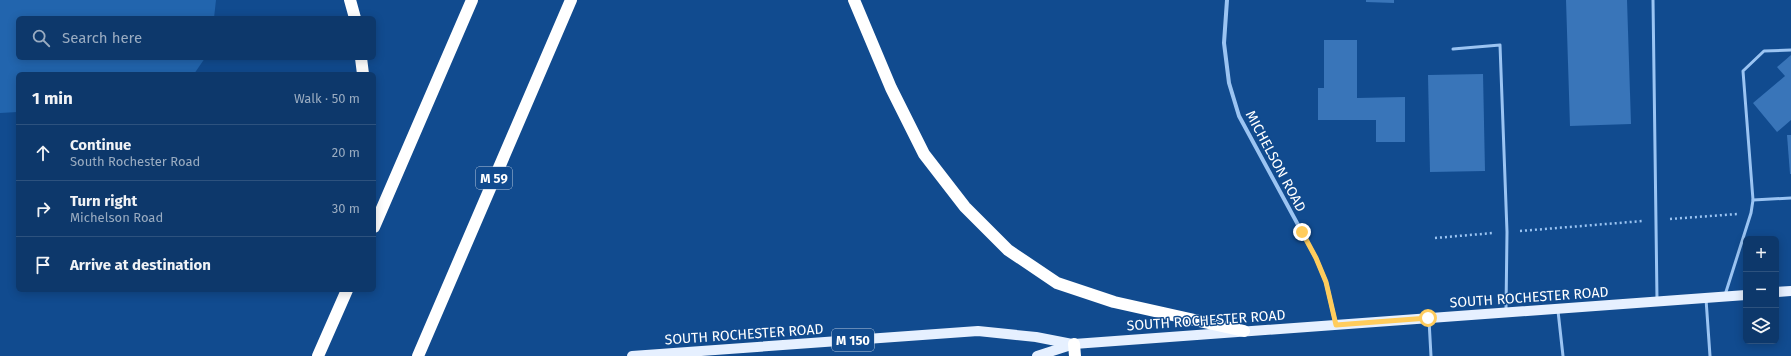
<!DOCTYPE html>
<html lang="en">
<head>
<meta charset="utf-8">
<style>
	:root { --surface:#0d386b; --page:#163f71; --text:#f1f3f6; --muted:#9aacc1; --line:#2d527e }
	body { margin:0; font-family:"Fira Sans",sans-serif; background:var(--page); color:var(--text) }
	.controls { position:absolute; right:12px; bottom:12px; display:grid; overflow:hidden; border-radius:6px; box-shadow:0 2px 10px #0003 }
	.controls button { width:36px; height:36px; display:grid; place-items:center; padding:0; border:0; border-bottom:1px solid var(--line); background:var(--surface); color:var(--text); font:20px sans-serif }
	.stop { position:absolute; width:12px; height:12px; margin:-9px; border:3px solid #ffcc5c; border-radius:50%; background:#fff }
	.stop.end { background:#ffcc5c; border-color:#fff; box-shadow:0 1px 4px #0008 }
	.list { margin:0; padding:0; list-style:none }
	h2 { display:flex; justify-content:space-between; align-items:center; height:52px; margin:0; padding:0 16px; font-size:17px }
	h2 small { font-size:13px; font-weight:400; color:var(--muted) }
	.list li { display:grid; grid-template-columns:26px 1fr auto; gap:12px; align-items:center; box-sizing:border-box; height:56px; padding:0 16px; border-top:1px solid var(--line) }
	.list b { display:block; font-size:15px; white-space:nowrap }
	.list p { margin:0; font-size:13px; white-space:nowrap; color:var(--muted) }
	.list em { font-size:13px; font-style:normal; color:var(--muted) }
	.icon { flex:none; width:22px; height:22px; fill:none; stroke:currentColor; stroke-width:2; stroke-linecap:round; stroke-linejoin:round }
	.map { position:relative; flex:none; width:1791px; height:356px; overflow:hidden }
	.search { position:absolute; background:var(--surface); box-shadow:0 2px 10px #0003; left:16px; top:16px; width:360px; height:44px; display:flex; align-items:center; gap:10px; box-sizing:border-box; padding:0 14px; border-radius:6px; color:var(--muted); font-size:15px }
	.panel { position:absolute; background:var(--surface); box-shadow:0 2px 10px #0003; left:16px; top:72px; width:360px; height:220px; border-radius:6px }
	.map>svg:first-child { display:block }
	.green { fill:#2265ae }
	.building { fill:#3975b9 }
	.lines { fill:none; stroke-linecap:round; stroke-linejoin:round }
	.path { stroke:#9bc4f2; stroke-width:2.5; stroke-dasharray:2 3; stroke-linecap:butt }
	.lane { stroke:#9bc4f2; stroke-width:3 }
	.street { stroke:#9bc4f2; stroke-width:4 }
	.primary { stroke:#e6f0ff; stroke-width:10 }
	.highway { stroke:#fff; stroke-width:12 }
	.route { stroke:#ffcc5c; stroke-width:5 }
	.labels { text-anchor:middle; stroke-width:3; stroke-linejoin:round; paint-order:stroke }
	.shield { fill:#114b8f; stroke:#b8c9dd; stroke-width:1 }
	.shield-label { font-size:13px; font-weight:bold; fill:#fff }
	.street-label { font-size:14px; fill:#fff; stroke:#114b8f }
</style>
</head>
<body>
<div class="map">
<svg width="1791" height="356" viewBox="0 0 1791 356">
	<rect width="100%" height="100%" fill="#114b8f"/>
	<path class="green" d="M0,0H216L214,18H18V58H205L194,74H18V112L0,113Z"/>
	<g class="building">
		<path d="M1366,0H1394V3L1366,2Z"/>
		<path d="M1566,0H1627L1631,124L1570,126Z"/>
		<path d="M1324,40H1357V98L1405,97V142H1376V120H1318V88H1324Z"/>
		<path d="M1791,55V120L1777,132L1753,103L1785,76L1777,67Z"/>
		<path d="M1483,74L1485,171L1430,172L1428,75Z"/>
		<path d="M1787,135H1791V174H1790Z"/>
	</g>
	<g class="lines">
		<g class="path">
			<path d="M1670,219L1737,214"/>
			<path d="M1520,231L1643,221"/>
			<path d="M1435,238L1493,233"/>
		</g>
		<g class="lane">
			<path d="M1653,0L1657,299"/>
			<path d="M1453,49L1500,45L1507,232L1506,310"/>
			<path d="M1753,200L1791,198"/>
			<path d="M1725,295L1751,213L1753,200L1743,71L1764,51L1791,50"/>
			<path d="M1706,299L1710,356"/>
			<path d="M1558,311L1563,356"/>
			<path d="M1429,320L1431,356"/>
		</g>
		<path class="street" d="M1227,0L1224,43L1229,83L1239,116L1316,258L1326,282L1336,325"/>
		<g class="primary">
			<path d="M1776,292L1791,291"/>
			<path d="M632,356L978,331L1036,337L1072,344"/>
			<path d="M1037,356L1074,344L1746,295"/>
		</g>
		<g class="highway">
			<path d="M350,0L355,18"/>
			<path d="M854,0L891,88L924,154L965,207L1008,250L1057,283L1114,302L1244,331"/>
			<path d="M361,58L363,74"/>
			<path d="M374,227L472,0"/>
			<path d="M1074,344L1075,356"/>
			<path d="M318,356L347,290"/>
			<path d="M418,356L571,0"/>
		</g>
	</g>
	<g class="lines">
		<path class="route" d="M1302,232L1316,258L1326,282L1336,325L1428,318"/>
	</g>
	<g class="labels">
		<g class="shield">
			<rect x="476" y="167" width="36" height="22" rx="3"/>
			<rect x="832" y="329" width="42" height="22" rx="3"/>
		</g>
		<g class="shield-label">
			<text x="494" y="183">M 59</text>
			<text x="853" y="345">M 150</text>
		</g>
		<g class="street-label">
			<text transform="translate(1276 161) rotate(62)" y="5">MICHELSON ROAD</text>
			<text transform="translate(1529 297) rotate(-4)" y="5">SOUTH ROCHESTER ROAD</text>
			<text transform="translate(1206 320) rotate(-4)" y="5">SOUTH ROCHESTER ROAD</text>
			<text transform="translate(744 334) rotate(-4)" y="5">SOUTH ROCHESTER ROAD</text>
		</g>
	</g>
</svg>
<div class="controls">
<button>+</button>
<button>−</button>
<button><svg class="icon" aria-label="layers" viewBox="0 0 24 24"><path d="M12 4l9 5-9 5-9-5zM3 14l9 5 9-5"/></svg></button>
</div>
<div class="stop" style="left:1428px;top:318px"></div>
<div class="stop end" style="left:1302px;top:232px"></div>
<div class="search"><svg class="icon" aria-label="search" viewBox="0 0 24 24"><circle cx="10" cy="10" r="6"/><path d="M15 15l6 6"/></svg>Search here</div>
<section class="panel">
<h2>1 min<small>Walk · 50 m</small></h2>
<ul class="list">
<li><svg class="icon" aria-label="ahead" viewBox="0 0 24 24"><path d="M12 20V5M6 11l6-6 6 6"/></svg><div><b>Continue</b><p>South Rochester Road</p></div><em>20 m</em></li>
<li><svg class="icon" aria-label="right" viewBox="0 0 24 24"><path d="M7 20v-9h11M14 6l5 5-5 5"/></svg><div><b>Turn right</b><p>Michelson Road</p></div><em>30 m</em></li>
<li><svg class="icon" aria-label="arrive" viewBox="0 0 24 24"><path d="M6 21V4h12l-3 4 3 4H6"/></svg><div><b>Arrive at destination</b></div></li>
</ul>
</section>
</div>
</body>
</html>
